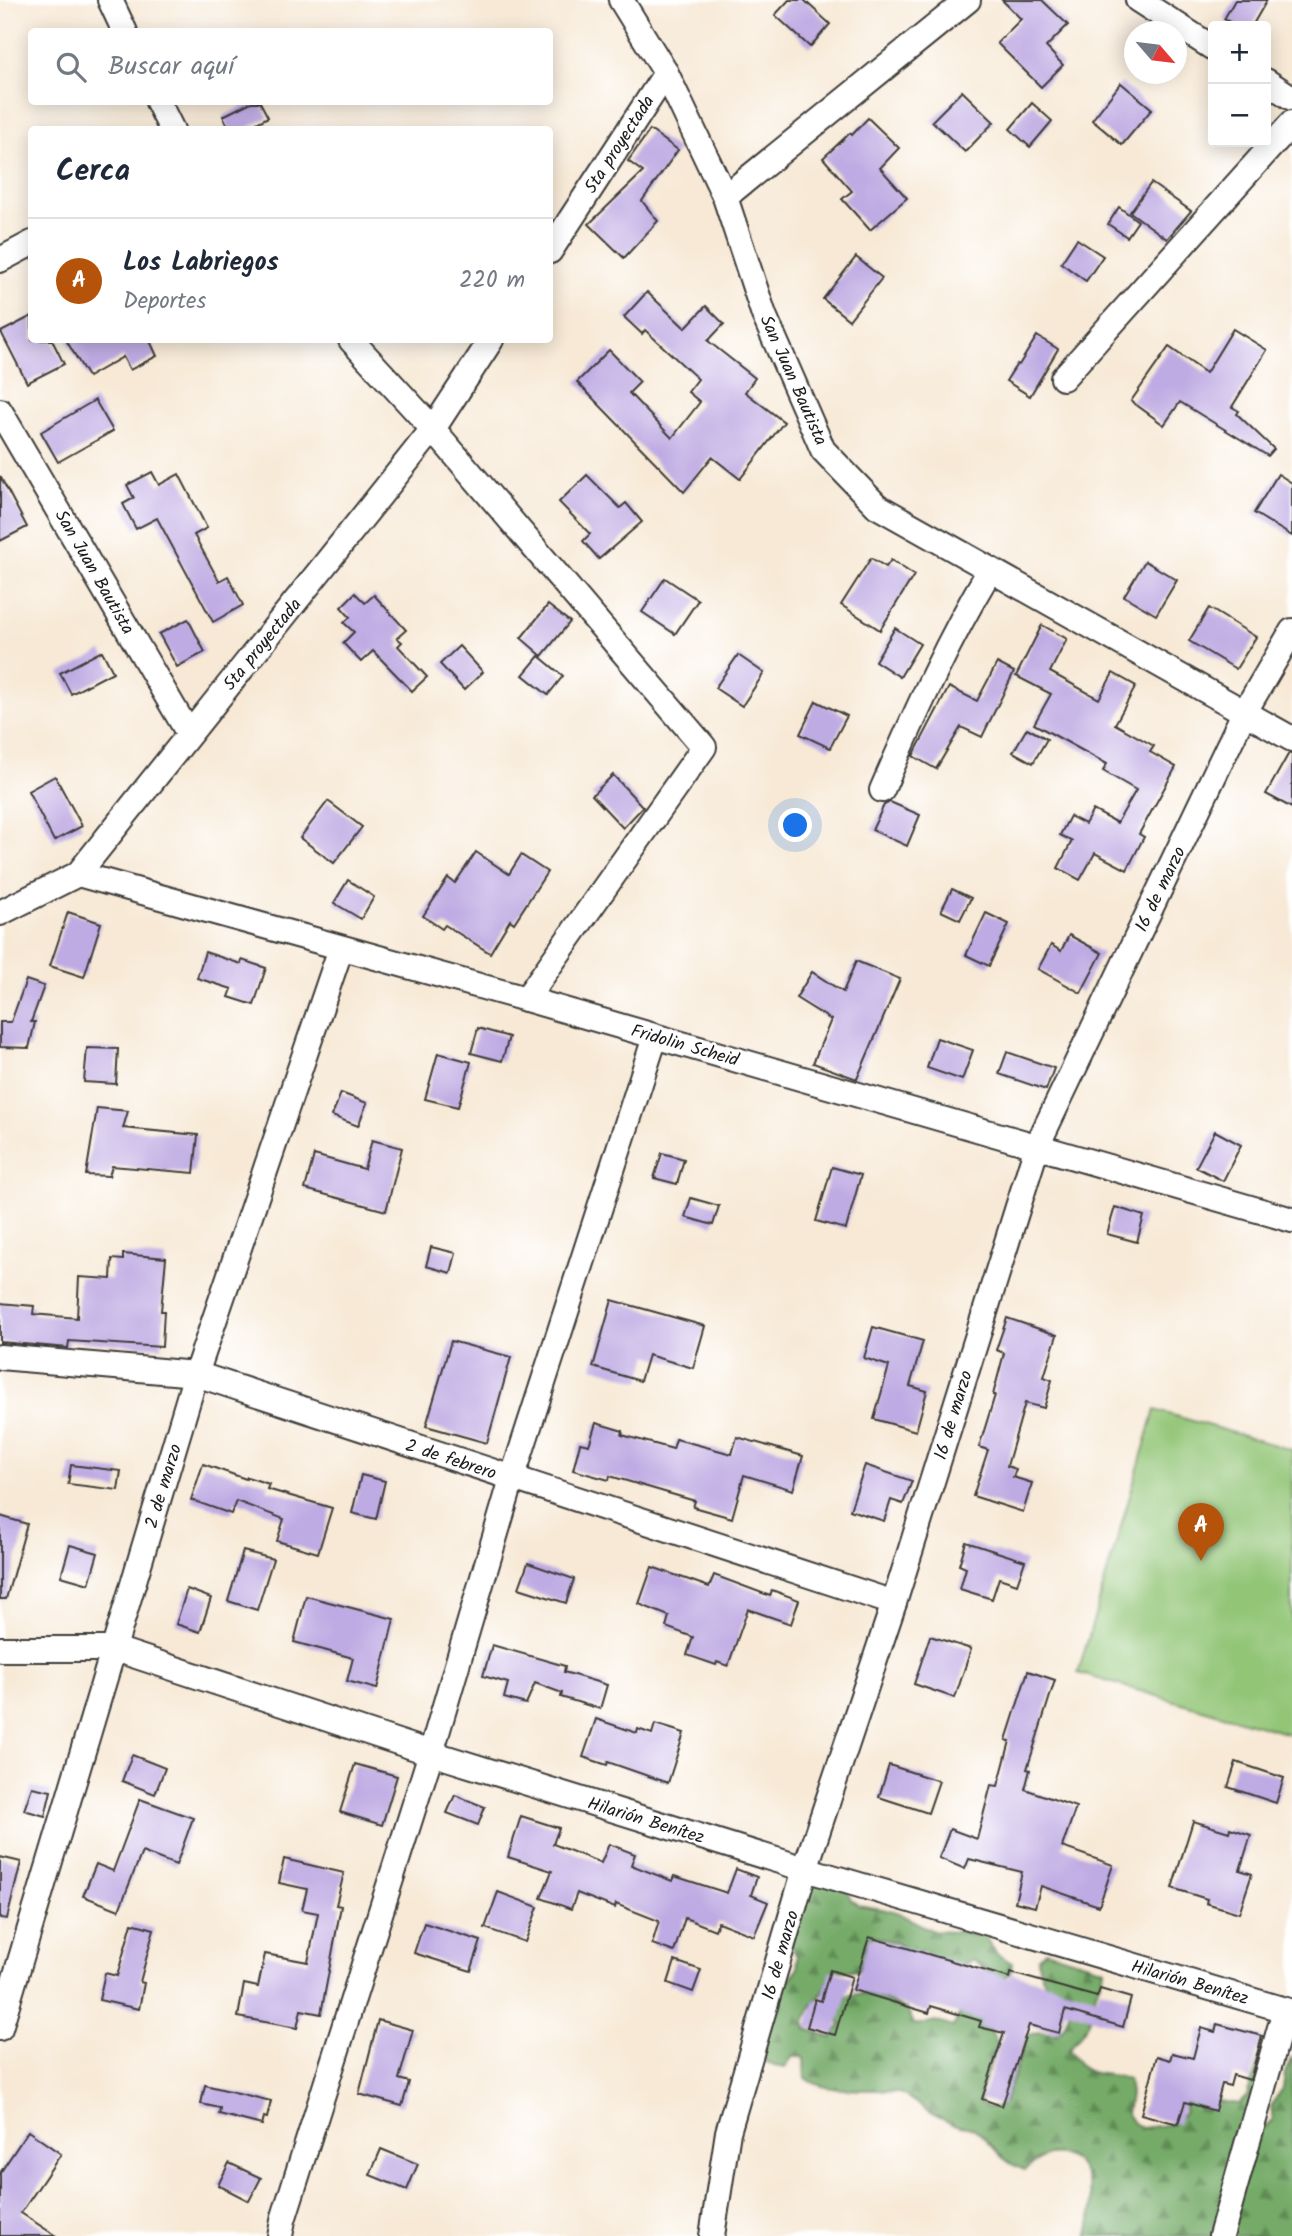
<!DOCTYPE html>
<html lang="es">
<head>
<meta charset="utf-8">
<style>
	:root { --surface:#fff; --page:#f6f6f7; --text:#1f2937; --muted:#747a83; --line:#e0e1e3; --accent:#b45309 }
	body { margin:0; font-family:Kalam,sans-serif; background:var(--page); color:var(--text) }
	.controls { position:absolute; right:21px; top:21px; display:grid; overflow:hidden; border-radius:7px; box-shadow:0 4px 18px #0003 }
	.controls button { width:63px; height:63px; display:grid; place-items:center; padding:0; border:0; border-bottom:2px solid var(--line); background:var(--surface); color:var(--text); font:35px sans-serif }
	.compass { position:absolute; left:1124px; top:21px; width:63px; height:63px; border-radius:50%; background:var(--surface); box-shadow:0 4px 18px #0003; rotate:118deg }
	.you { position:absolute; left:796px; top:826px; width:24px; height:24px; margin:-18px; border:5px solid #fff; border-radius:50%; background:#1a73e8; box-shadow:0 0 0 10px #1a73e833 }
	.badge { display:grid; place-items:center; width:46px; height:46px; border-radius:50%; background:var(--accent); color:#fff; font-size:23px; font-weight:700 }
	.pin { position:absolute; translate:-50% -58px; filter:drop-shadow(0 2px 4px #0008) }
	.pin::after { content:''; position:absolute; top:37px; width:24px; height:21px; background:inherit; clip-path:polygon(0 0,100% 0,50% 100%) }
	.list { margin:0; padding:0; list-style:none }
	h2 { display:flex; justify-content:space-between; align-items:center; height:91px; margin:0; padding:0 28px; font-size:30px }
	h2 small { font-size:23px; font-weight:400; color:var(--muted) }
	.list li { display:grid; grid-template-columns:46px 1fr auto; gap:21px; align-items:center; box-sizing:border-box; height:126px; padding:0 28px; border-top:2px solid var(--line) }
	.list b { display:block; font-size:26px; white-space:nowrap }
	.list p { margin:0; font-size:23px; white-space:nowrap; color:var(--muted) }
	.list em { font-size:23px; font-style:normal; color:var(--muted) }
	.icon { flex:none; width:38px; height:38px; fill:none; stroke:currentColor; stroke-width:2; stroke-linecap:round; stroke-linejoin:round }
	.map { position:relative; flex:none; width:1292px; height:2236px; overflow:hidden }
	.search { position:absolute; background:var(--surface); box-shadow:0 4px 18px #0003; left:28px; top:28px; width:525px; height:77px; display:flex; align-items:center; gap:18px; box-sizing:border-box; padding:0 24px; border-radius:7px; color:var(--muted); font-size:26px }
	.panel { position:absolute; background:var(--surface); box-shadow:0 4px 18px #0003; left:28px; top:126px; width:525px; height:217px; border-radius:7px }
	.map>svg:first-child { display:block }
	.forest { fill:url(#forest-firs); stroke:#486342; stroke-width:2 }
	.garden { fill:#92c576; stroke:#577049; stroke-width:2 }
	.building { fill:#bfabe3 }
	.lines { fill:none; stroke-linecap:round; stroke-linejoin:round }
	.minor-casing { stroke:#3d3b38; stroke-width:28 }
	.minor { stroke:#fff; stroke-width:24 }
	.labels { text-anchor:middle; stroke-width:5; stroke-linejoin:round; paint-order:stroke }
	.street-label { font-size:18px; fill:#1c1c1c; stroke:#fff }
</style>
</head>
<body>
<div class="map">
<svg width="1292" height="2236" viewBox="0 0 1292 2236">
	<defs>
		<pattern id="forest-firs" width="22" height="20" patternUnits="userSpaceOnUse" patternTransform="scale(1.75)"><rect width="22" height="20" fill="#75aa67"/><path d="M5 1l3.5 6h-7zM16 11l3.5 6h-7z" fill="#5f8a54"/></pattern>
	</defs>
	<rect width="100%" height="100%" fill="#fff"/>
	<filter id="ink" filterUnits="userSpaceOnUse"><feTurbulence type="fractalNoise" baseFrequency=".0143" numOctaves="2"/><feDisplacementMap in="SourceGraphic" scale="14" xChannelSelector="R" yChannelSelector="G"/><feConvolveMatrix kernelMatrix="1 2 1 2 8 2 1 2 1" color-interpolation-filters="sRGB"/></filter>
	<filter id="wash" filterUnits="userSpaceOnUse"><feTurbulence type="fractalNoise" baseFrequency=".00686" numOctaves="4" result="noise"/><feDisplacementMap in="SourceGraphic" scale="28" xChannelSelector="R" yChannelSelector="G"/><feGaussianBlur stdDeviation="1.57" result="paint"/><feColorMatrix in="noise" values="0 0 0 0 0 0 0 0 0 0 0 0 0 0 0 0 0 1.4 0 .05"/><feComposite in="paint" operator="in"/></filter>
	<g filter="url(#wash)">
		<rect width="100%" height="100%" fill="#f7e9d6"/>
		<path class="forest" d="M814,1882L847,1890L851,1900L858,1905L894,1911L933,1931L977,1933L985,1937L997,1954L1012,1963L1011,1973L1004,1978L995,1976L972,1960L964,1964L958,1973L923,1950L919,1951L916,1955L896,1943L873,1936L866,1943L864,1958L857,1971L835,1969C825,1978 827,1995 814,2001L805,2021L807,2029L832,2038L841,2025L837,2018L846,1996C874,1989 883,2002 907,2009L914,2024L920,2025L935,2021L953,2027L960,2014L977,2008L998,2044L981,2089L980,2102L987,2108H997L1004,2102L1028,2035L1039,2032L1057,2034L1064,2027L1070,2010C1055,1994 1038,1982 1038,1958L1046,1951L1105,1969L1096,1992L1089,2022L1069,2050C1077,2057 1077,2067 1088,2071C1101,2077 1115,2072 1128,2080L1130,2094L1127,2114L1133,2123L1142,2128L1173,2124L1184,2113L1187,2098L1199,2105L1201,2109L1206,2110L1219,2101L1239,2104L1247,2096L1266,2038L1261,2124L1266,2126L1273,2120L1271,2105L1283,2088L1285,2073L1292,2057V2236H1087C1098,2208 1091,2148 1048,2155C1039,2156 1032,2166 1025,2170C997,2160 996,2146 976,2130C970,2126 967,2128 961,2126C952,2125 943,2119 936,2116C922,2110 913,2098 899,2093C871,2085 827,2097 805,2077L804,2058L793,2055L785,2068L774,2066L760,2058L769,2025L780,2008L784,1987L798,1968L797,1956L789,1943Z"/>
		<path class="garden" d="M1155,1410L1292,1450V1735L1078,1673Z"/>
		<g id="blocks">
			<g class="building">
				<path d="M789,0H804L830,24L810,47L775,15Z"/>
				<path d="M1002,0H1042L1068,25L1046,47L1063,65L1041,87L997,43L1021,19Z"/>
				<path d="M1235,0H1267L1252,26H1237L1224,19Z"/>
				<path d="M1121,83L1152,109L1122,145L1092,120Z"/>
				<path d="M962,91L994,122L965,152L932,121Z"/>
				<path d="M251,102H260L268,117L244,130H230L223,116Z"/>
				<path d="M1032,103L1052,121L1030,147L1010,129Z"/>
				<path d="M868,118L899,148L880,168L907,198L870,230L842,199L852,191L823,158L850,133L852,135Z"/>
				<path d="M650,130L678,150L642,201L658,221L624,258L589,224L643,172L628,161Z"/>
				<path d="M1151,183L1191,211L1167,239L1130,212Z"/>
				<path d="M1119,207L1138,221L1127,237L1108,224Z"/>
				<path d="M1077,239L1103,256L1086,281L1061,263Z"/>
				<path d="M856,257L882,278L849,320L823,299Z"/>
				<path d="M647,292L685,328L706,306L724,324L708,341L755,378L745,392L784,422L740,479L712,457L684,492L577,382L609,350L640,382L629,393L672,438L700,402L688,392L698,379L645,330L642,334L624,317Z"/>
				<path d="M32,316V340H52L64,364L27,383L1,332Z"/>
				<path d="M1233,329L1267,350L1232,407L1239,411L1237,414L1274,449L1268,456L1180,402L1164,425L1131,401L1169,347L1206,373Z"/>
				<path d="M1037,336L1058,349L1030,396L1006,381L1017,364L1019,365Z"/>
				<path d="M66,340H152L150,341L157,356L130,370L123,357L88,377Z"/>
				<path d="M95,400L113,431L58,462L41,432Z"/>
				<path d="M152,472L159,485L179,474L207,528L194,535L219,581L228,576L243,605L213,622L157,518L136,529L123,504L134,498L127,485Z"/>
				<path d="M1278,474L1292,483V536L1254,513Z"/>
				<path d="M587,475L620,508L626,503L642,522L599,559L583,541L590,534L559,502Z"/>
				<path d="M0,476L27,527L0,541Z"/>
				<path d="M871,558L886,567L891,560L914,575L880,630L841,605Z"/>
				<path d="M1145,561L1177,580L1156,615L1124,596Z"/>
				<path d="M665,578L698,600L675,634L642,612Z"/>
				<path d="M355,593L365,603L374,595L406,630L397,638L402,642L398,646L427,677L412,691L373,651L361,662L343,643L354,632L344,623L350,617L341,607Z"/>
				<path d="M548,605L570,622L542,656L521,638Z"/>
				<path d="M1209,608L1256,637L1236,669L1189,641Z"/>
				<path d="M188,619L205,652L177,667L159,634Z"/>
				<path d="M1042,625L1067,639L1050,672L1099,699L1113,673L1136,686L1115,724L1154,746L1150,752L1176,767L1139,834L1144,837L1127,870L1095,853L1080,880L1058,868L1072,841L1060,835L1070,816L1085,824L1093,810L1117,823L1136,790L1103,771L1107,764L1034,724L1051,694L1016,676Z"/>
				<path d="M895,628L920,644L900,677L875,661Z"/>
				<path d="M459,646L483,672L464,690L440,664Z"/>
				<path d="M102,651L113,672L71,694L60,673Z"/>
				<path d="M738,655L764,673L742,706L715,688Z"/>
				<path d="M539,656L563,676L548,695L523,675Z"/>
				<path d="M997,663L1014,672L982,737L961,727L936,769L913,756L949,687L977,701Z"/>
				<path d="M816,701L847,716L830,748L800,734Z"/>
				<path d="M1027,728L1047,739L1033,763L1013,752Z"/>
				<path d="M1289,753L1292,754V808L1266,794Z"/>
				<path d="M613,775L643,807L623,828L592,795Z"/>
				<path d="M55,776L82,826L54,841L28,791Z"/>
				<path d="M328,801L362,827L334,863L300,838Z"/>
				<path d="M890,802L920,815L907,846L872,830L884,805Z"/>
				<path d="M476,852L509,874L521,855L547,872L514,923L510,920L490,953L445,925L442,929L423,916L448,878L455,883Z"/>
				<path d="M348,880L374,897L361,919L334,903Z"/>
				<path d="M952,889L971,898L960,920L941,911Z"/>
				<path d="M68,912L101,923L84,977L50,966Z"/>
				<path d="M986,913L1009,924L989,966L966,955Z"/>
				<path d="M1069,935L1102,953L1081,993L1038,969L1051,945L1061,951Z"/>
				<path d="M205,952L241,964L242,960L266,968L254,1005L229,997L232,989L197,978Z"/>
				<path d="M856,961L900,979L857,1079L813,1063L831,1020L796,998L812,972L843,992Z"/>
				<path d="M26,980L44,986L31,1022H35L29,1048L0,1047V1022H11Z"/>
				<path d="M478,1028L509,1037L502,1061L471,1053Z"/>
				<path d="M937,1038L973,1050L962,1080L927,1068Z"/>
				<path d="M87,1048L118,1049L116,1084L84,1082Z"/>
				<path d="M1007,1052L1054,1068L1046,1090L999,1074Z"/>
				<path d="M438,1053L471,1062L458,1107L425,1099Z"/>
				<path d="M341,1093L367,1103L358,1126L332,1116Z"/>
				<path d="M97,1108L128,1111L123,1128L198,1135L194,1173L112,1166L109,1176L86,1175Z"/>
				<path d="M1215,1131L1241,1145L1223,1181L1196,1167Z"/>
				<path d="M372,1140L402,1148L386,1211L305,1189L314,1155L364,1169Z"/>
				<path d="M662,1153L684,1159L677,1184L654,1178Z"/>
				<path d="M832,1167L861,1175L846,1229L816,1221Z"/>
				<path d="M691,1198L719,1206L713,1225L685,1217Z"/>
				<path d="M1115,1207L1144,1216L1137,1242L1107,1234Z"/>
				<path d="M431,1247L456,1253L451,1273L426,1266Z"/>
				<path d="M123,1254L166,1258L161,1311H164L162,1347L69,1341L68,1348L0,1342V1303L34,1306L33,1314L77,1318L79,1277L111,1279L112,1259L123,1260Z"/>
				<path d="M612,1300L705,1326L693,1368L648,1355L640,1381L593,1367Z"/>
				<path d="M1007,1318L1057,1335L1044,1377L1052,1380L1044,1408L1025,1403L1007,1466L1016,1469L1013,1477L1032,1483L1023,1512L973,1496L988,1450L979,1447L995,1395H993L1004,1353L996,1350Z"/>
				<path d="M873,1327L923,1341L910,1386L927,1391L916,1431L874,1419L889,1366L864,1358Z"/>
				<path d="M451,1341L511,1357L487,1443L426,1426Z"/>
				<path d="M596,1423L623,1431L622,1435L673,1449L676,1439L732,1454L737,1437L803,1456L793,1490L744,1475L732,1518L693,1507L695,1501L610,1476L609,1480L573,1470L580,1443L589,1445Z"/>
				<path d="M203,1464L246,1479L247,1477L269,1484L267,1489L332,1508L318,1553L277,1541L284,1519L236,1501L231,1514L191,1500Z"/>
				<path d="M71,1465L121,1471L118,1490L68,1484Z"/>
				<path d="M865,1465L912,1481L903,1504L891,1500L884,1521L850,1510Z"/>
				<path d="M361,1475L385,1481L376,1519L352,1513Z"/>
				<path d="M0,1516L27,1524L6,1599H0Z"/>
				<path d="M966,1542L1025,1561L1017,1584L999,1578L992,1599L960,1589L966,1568L959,1565Z"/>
				<path d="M70,1545L98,1553L89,1584L61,1576Z"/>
				<path d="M243,1551L273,1559L257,1610L228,1601Z"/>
				<path d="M528,1563L574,1579L566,1603L519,1588Z"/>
				<path d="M652,1567L709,1587L714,1575L770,1596L772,1590L799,1600L791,1624L748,1609L728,1666L717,1662L716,1665L687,1655L693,1637L666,1627L669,1616L639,1604Z"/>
				<path d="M187,1589L211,1598L200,1632L176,1624Z"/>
				<path d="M306,1596L394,1619L377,1689L347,1681L353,1658L294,1642Z"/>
				<path d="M930,1636L971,1649L955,1698L914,1684Z"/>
				<path d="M492,1645L565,1666L564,1672L607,1685L600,1709L561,1697L562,1693L535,1683L526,1704L504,1698L508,1683L483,1676Z"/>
				<path d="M1028,1671L1055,1680L1027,1769L1030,1770L1025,1789L1076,1807L1062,1847L1113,1865L1099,1906L1041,1886L1035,1907L1015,1902L1022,1872L969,1859L965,1869L939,1858L950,1829L977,1839L991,1785L998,1786L1010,1741L1006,1740Z"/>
				<path d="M596,1719L637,1733L638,1729L652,1734L655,1724L684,1733L668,1783L608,1762L607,1765L583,1757Z"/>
				<path d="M132,1755L165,1768L155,1794L122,1781Z"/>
				<path d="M1236,1762L1284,1778L1276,1803L1228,1787Z"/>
				<path d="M355,1764L397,1776L382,1825L340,1812Z"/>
				<path d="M889,1765L939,1781L928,1813L879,1797Z"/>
				<path d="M32,1787L51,1791L45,1816L24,1810Z"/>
				<path d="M455,1795L485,1807L478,1825L447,1813Z"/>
				<path d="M140,1799L193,1818L176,1865L142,1852L119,1910L83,1896L96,1864L113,1871Z"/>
				<path d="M521,1816L559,1828L553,1844L601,1863L609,1844L635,1854L631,1865L672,1881L674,1876L727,1893L736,1869L757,1877L751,1895L768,1902L754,1936L718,1922L715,1930L685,1918L674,1952L652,1944L659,1921L616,1904L615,1908L577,1893L571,1909L541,1898L552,1871L508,1857Z"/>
				<path d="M1193,1821L1229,1832L1230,1828L1251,1835L1240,1870L1252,1874L1239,1913L1206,1903L1207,1899L1172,1888Z"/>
				<path d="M0,1857L21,1862L7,1919L0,1918Z"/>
				<path d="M284,1859L344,1873L336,1905L341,1906L321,2014L301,2010L297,2028L238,2017L244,1984L258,1987L265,1954L308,1962L318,1913L302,1910L307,1889L279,1883Z"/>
				<path d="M498,1892L538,1907L525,1942L485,1928Z"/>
				<path d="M132,1923L154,1929L140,1982L144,1983L139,2009L99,2000L105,1973L117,1976Z"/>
				<path d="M424,1923L481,1941L471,1971L414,1953Z"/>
				<path d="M869,1937L1010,1978L1011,1973L1097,1997L1100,1989L1131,1998L1123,2027L1065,2010L1059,2033L1029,2025L1002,2106L982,2099L1004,2033L979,2027L981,2021L931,2006L929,2013L853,1990Z"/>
				<path d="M675,1961L701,1970L693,1992L668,1983Z"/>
				<path d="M830,1970L852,1977L835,2035L807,2027L815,1999L821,2001Z"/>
				<path d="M378,2020L413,2030L399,2079L409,2082L402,2106L359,2094Z"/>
				<path d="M1217,2024L1262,2036L1250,2080L1233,2075L1230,2086L1222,2084L1215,2111L1185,2102L1178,2124L1141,2114L1157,2056L1170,2060L1172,2053L1193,2058L1201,2028L1215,2032Z"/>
				<path d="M205,2085L271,2101L267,2118L264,2117L262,2125L219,2114L220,2108L201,2104Z"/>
				<path d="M28,2131L61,2154L21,2213L56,2236H0V2173Z"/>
				<path d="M381,2149L418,2164L407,2190L370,2175Z"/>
				<path d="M229,2163L261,2178L249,2201L218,2185Z"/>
			</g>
		</g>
	</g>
	<g filter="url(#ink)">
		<use href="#blocks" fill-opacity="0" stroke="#3d3b38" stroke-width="2"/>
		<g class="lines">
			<defs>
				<g id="minor">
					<path d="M110,0L125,32"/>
					<path d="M621,0L666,73L725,197L764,315L823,450L877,506L1292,739"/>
					<path d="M1138,0L1213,48"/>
					<path d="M1266,81L1292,98"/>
					<path d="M158,102L172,130"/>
					<path d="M725,197L968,0"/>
					<path d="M550,251L666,73"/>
					<path d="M0,260L32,243"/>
					<path d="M351,340L433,429L704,747L526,999"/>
					<path d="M1063,378L1292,123"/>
					<path d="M0,411L189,734"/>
					<path d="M882,790C915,714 948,640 990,570"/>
					<path d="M78,874L526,999L1292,1220"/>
					<path d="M0,913L78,874L433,429L491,340"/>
					<path d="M0,1357L196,1374L894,1603"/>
					<path d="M0,1649H115L431,1753L805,1869L1292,2012"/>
					<path d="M0,2028L196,1374L341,948"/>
					<path d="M280,2236L283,2220L431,1753L512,1479L655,1037"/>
					<path d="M712,2236L728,2132L805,1869L894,1603L1037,1146L1244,713L1292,631"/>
					<path d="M1221,2236L1285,2010"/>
				</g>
			</defs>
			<use href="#minor" class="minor-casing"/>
			<use href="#minor" class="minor"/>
		</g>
	</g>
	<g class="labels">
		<g class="street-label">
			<text transform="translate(619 144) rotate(-57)" y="6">5ta proyectada</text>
			<text transform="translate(794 380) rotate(66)" y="6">San Juan Bautista</text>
			<text transform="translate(95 572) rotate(60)" y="6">San Juan Bautista</text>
			<text transform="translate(262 644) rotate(-51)" y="6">5ta proyectada</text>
			<text transform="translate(1160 889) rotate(-64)" y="6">16 de marzo</text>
			<text transform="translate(685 1045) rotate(16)" y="6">Fridolin Scheid</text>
			<text transform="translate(953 1415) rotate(-73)" y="6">16 de marzo</text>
			<text transform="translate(451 1459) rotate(18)" y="6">2 de febrero</text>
			<text transform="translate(163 1486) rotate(-73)" y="6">2 de marzo</text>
			<text transform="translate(646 1820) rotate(17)" y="6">Hilarión Benítez</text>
			<text transform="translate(780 1955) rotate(-74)" y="6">16 de marzo</text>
			<text transform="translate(1190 1982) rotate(16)" y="6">Hilarión Benítez</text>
		</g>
	</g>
</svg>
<div class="controls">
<button>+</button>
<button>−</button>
</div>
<svg class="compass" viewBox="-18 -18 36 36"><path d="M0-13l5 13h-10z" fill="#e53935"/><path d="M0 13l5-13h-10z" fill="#747a83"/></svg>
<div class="you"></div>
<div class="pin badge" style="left:1201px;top:1561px">A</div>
<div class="search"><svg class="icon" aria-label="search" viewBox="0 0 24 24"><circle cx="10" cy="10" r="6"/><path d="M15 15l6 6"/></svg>Buscar aquí</div>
<section class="panel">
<h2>Cerca<small></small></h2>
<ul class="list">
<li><span class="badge">A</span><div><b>Los Labriegos</b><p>Deportes</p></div><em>220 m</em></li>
</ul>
</section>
</div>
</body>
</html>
